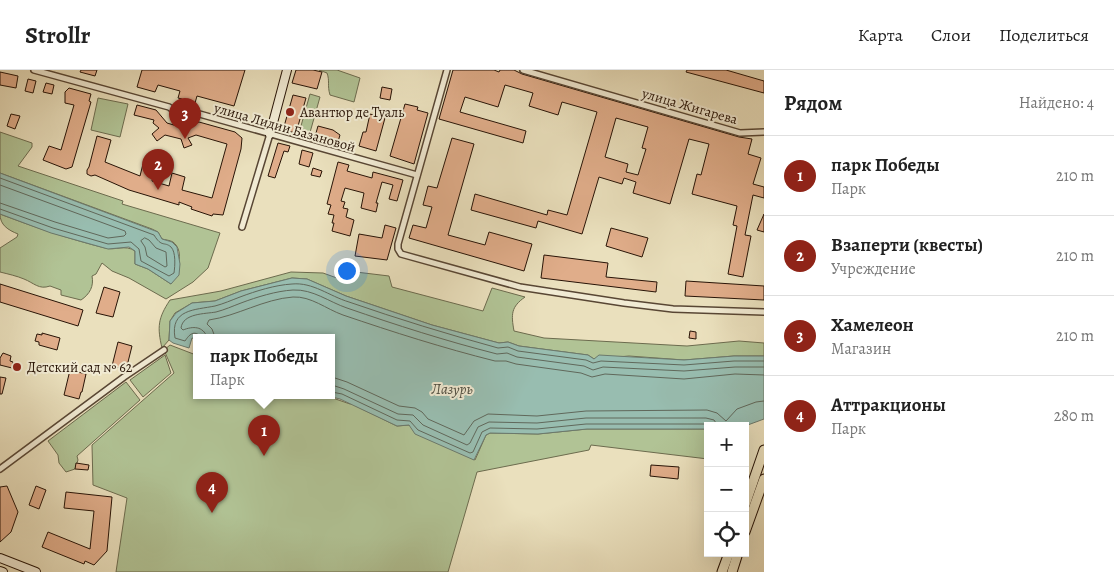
<!DOCTYPE html>
<html lang="ru">
<head>
<meta charset="utf-8">
<style>
	:root { --surface:#fff; --page:#f2f2f2; --text:#222; --muted:#767676; --line:#e0e0e0; --accent:#8f2418 }
	body { margin:0; font-family:Alegreya,serif; background:var(--page); color:var(--text) }
	.controls { position:absolute; right:15px; bottom:15px; display:grid; overflow:hidden; border-radius:0px; box-shadow:0 5px 20px #0002 }
	.controls button { width:45px; height:45px; display:grid; place-items:center; padding:0; border:0; border-bottom:1px solid var(--line); background:var(--surface); color:var(--text); font:25px sans-serif }
	.you { position:absolute; left:346px; top:200px; width:18px; height:18px; margin:-12px; border:4px solid #fff; border-radius:50%; background:#1a73e8; box-shadow:0 0 0 8px #1a73e833 }
	.badge { display:grid; place-items:center; width:32px; height:32px; border-radius:50%; background:var(--accent); color:#fff; font-size:16px; font-weight:700 }
	.pin { position:absolute; translate:-50% -41px; filter:drop-shadow(0 1px 2px #0008) }
	.pin::after { content:''; position:absolute; top:26px; width:18px; height:15px; background:inherit; clip-path:polygon(0 0,100% 0,50% 100%) }
	.popup { position:absolute; left:193px; top:264px; width:142px; height:65px; box-sizing:border-box; display:grid; place-content:center; border-radius:0px; background:var(--surface); filter:drop-shadow(0 1px 4px #0005); font-size:16px; white-space:nowrap; color:var(--muted) }
	.popup b { font-size:19px; color:var(--text) }
	.popup::after { content:''; position:absolute; left:50%; top:100%; margin-left:-10px; border:10px solid transparent; border-top-color:var(--surface) }
	.list { margin:0; padding:0; list-style:none }
	h2 { display:flex; justify-content:space-between; align-items:center; height:65px; margin:0; padding:0 20px; font-size:21px }
	h2 small { font-size:16px; font-weight:400; color:var(--muted) }
	.list li { display:grid; grid-template-columns:32px 1fr auto; gap:15px; align-items:center; box-sizing:border-box; height:80px; padding:0 20px; border-top:1px solid var(--line) }
	.list b { display:block; font-size:19px; white-space:nowrap }
	.list p { margin:0; font-size:16px; white-space:nowrap; color:var(--muted) }
	.list em { font-size:16px; font-style:normal; color:var(--muted) }
	.icon { flex:none; width:28px; height:28px; fill:none; stroke:currentColor; stroke-width:2; stroke-linecap:round; stroke-linejoin:round }
	.map { position:relative; flex:none; width:764px; height:502px; overflow:hidden }
	header { display:flex; align-items:center; gap:30px; box-sizing:border-box; height:70px; padding:0 25px; background:var(--surface); border-bottom:1px solid var(--line) }
	header strong { font-size:24px }
	nav { display:flex; gap:28px; margin-inline-start:auto; font-size:18px }
	main { display:flex }
	aside { flex:1; background:var(--surface) }
	.map>svg:first-child { display:block }
	.green { fill:#b1c395; stroke:#6c6b4e }
	.water { fill:#98bdb0; stroke:#6b796c }
	.lines { fill:none; stroke-linecap:round; stroke-linejoin:round }
	.shore { stroke:#60685b; stroke-width:1 }
	.building { fill:#e0ad8a; stroke:#271306; fill-rule:evenodd }
	.street-casing { stroke:#584634; stroke-width:8 }
	.secondary-casing { stroke:#271306; stroke-width:10 }
	.primary-casing { stroke:#271306; stroke-width:11 }
	.street { stroke:#f1ebd4; stroke-width:5 }
	.secondary { stroke:#f1ebd4; stroke-width:8 }
	.primary { stroke:#eae0bd; stroke-width:9 }
	.poi-dot { fill:#8f2418; stroke:#f1ebd4; stroke-width:2 }
	.labels { text-anchor:middle; stroke-width:4; stroke-linejoin:round; paint-order:stroke }
	.street-label { font-size:14px; fill:#271306; stroke:#f1ebd4 }
	.poi-label { font-size:14px; fill:#271306; stroke:#f1ebd4; text-anchor:start }
	.water-label { font-size:15px; font-style:italic; fill:#4f4e42; stroke:#f1ebd4 }
</style>
</head>
<body>
<header>
<strong>Strollr</strong>
<nav><a>Карта</a><a>Слои</a><a>Поделиться</a></nav>
</header>
<main>
<div class="map">
<svg width="764" height="502" viewBox="0 0 764 502">
	<rect width="100%" height="100%" fill="#eae0bd"/>
	<filter id="stains"><feTurbulence type="fractalNoise" baseFrequency=".004" numOctaves="4"/><feColorMatrix values="0 0 0 0 .2 0 0 0 0 .09 0 0 0 0 .02 0 0 0 .5 -.17"/></filter>
	<radialGradient id="worn" r=".72"><stop offset=".6" stop-color="#630" stop-opacity="0"/><stop offset="1" stop-color="#630" stop-opacity=".3"/></radialGradient>
	<g class="green">
		<path d="M319,0H337L360,8L354,32L330,25C327,15 330,11 327,3Z"/>
		<path d="M310,24L320,27L309,66L299,63Z"/>
		<path d="M98,28L128,34L120,67L91,60Z"/>
		<path d="M0,62L32,73V77L18,96L123,131L122,134L220,163L208,198L193,212L166,229L129,208L112,201L102,193L96,204L92,206C94,216 90,224 81,230L61,225V220L50,216C39,220 34,213 24,209C17,206 8,204 0,202V178L17,167L18,164C8,160 0,155 0,144C34,157 69,169 105,178C115,181 125,174 135,181V194L148,199L171,214C176,203 186,182 173,172C170,170 165,170 162,169L158,162L152,159L0,103Z"/>
		<path d="M291,202L323,203L348,212L356,202L389,206L392,217L483,241L492,218L525,227C511,237 511,244 514,261L544,268L687,276L739,271L764,273V286H734L684,290L629,286L594,289L588,285L519,276L508,272L499,273L432,255L346,226L307,209L292,208L241,221L215,231L192,233L175,243L170,251L169,270L162,278C157,257 158,248 170,230L221,221Z"/>
		<path d="M170,275L196,285V325H324L350,334L354,333L356,336L397,356L409,355L475,390L486,365L490,363L538,364L587,359H708V389L591,375L589,380L477,402L448,502H116L127,428L93,415L92,375L174,303L164,280Z"/>
		<path d="M165,285L171,303L143,327L130,310Z"/>
		<path d="M126,312L140,330L77,386L78,390L75,399L66,402L59,393L58,385L48,371Z"/>
	</g>
	<g class="water">
		<path d="M0,103L158,162L162,169L172,172L177,177L180,194L179,205L171,214L148,199L135,194V181L129,177L108,179L51,163L0,144Z"/>
		<path d="M292,208L307,209L346,226L432,255L499,273L508,272L519,276L588,285L594,289L599,285L684,290L734,286H764V349L745,356H708V359H587L538,364L490,363L486,365L474,390L415,364L409,355L397,356L340,329L324,325H332V267H196V269L192,268L189,278L173,273L169,270L170,251L176,243L192,233L215,231L241,221Z"/>
	</g>
	<g class="lines">
		<g class="shore">
			<path d="M0,108L154,165C162,178 164,171 171,177C176,182 175,196 174,203L169,206L141,191L139,179L131,172L108,174L53,158L0,139"/>
			<path d="M0,115L125,161L126,164L124,166L108,168L55,152L0,133"/>
			<path d="M145,168L149,170L156,178L166,182L167,196L165,197L147,186L145,177L141,171Z"/>
			<path d="M201,267C194,259 189,265 185,271L175,268C170,239 195,240 215,236C223,234 232,230 240,227C256,221 275,215 292,214C313,212 329,226 349,232C398,249 447,264 498,278L508,277L518,281L586,290L593,293L601,291L684,295L734,291H764"/>
			<path d="M207,267C203,256 193,256 183,260L181,258C183,243 205,244 216,242C224,240 233,236 241,233C257,227 276,221 293,220C313,219 329,232 347,238C396,255 446,271 497,284L507,283L517,287L584,296L593,300L603,297L684,301L735,297H764"/>
			<path d="M215,267L212,259L207,254L209,250C237,246 264,229 293,227C311,226 326,239 343,245C393,262 443,278 495,291H506L516,294L581,303L592,307L605,304L684,309L735,304L764,305"/>
			<path d="M332,307L347,312L399,336L415,338L422,342L428,349L464,365L474,351L488,344L537,346L586,341L707,340L717,343L726,351L737,339L756,332L764,331"/>
			<path d="M332,315L344,319L398,344L413,345L423,355L467,375L470,373L478,357L489,352L537,353L586,348H706L714,350L718,356"/>
			<path d="M332,322L342,324L397,350L410,351L418,360L470,383L473,382L482,362L490,358L537,359L586,354H706L711,356"/>
		</g>
	</g>
	<g class="building">
		<path d="M81,0H97L95,6L80,2Z"/>
		<path d="M142,0H245L234,36L197,26L195,33L190,32L188,39L180,37L182,29L178,28L180,21L158,15L155,22L137,17Z"/>
		<path d="M296,0H313L322,2L317,19L292,13Z"/>
		<path d="M453,0H494L499,2L500,0H514L522,4L739,67L752,69L748,84L761,88L753,114L764,117V128L753,125L745,165L751,166L743,207L728,204L737,156L733,155L737,136L692,124L697,104L701,105L709,74L689,69L670,134L633,123L636,112L624,108L622,114L599,107L582,164L538,151L536,158L471,140L475,124L547,145L548,140L567,145L597,42L562,32L558,45L529,36L533,23L505,15L498,37L465,27L460,42L526,61L523,73L439,49ZM616,48L648,57L642,78L646,79L638,105L626,102L628,94L605,87Z"/>
		<path d="M687,0H726L764,11V23L686,2Z"/>
		<path d="M0,2L18,6L16,18L0,15Z"/>
		<path d="M28,9L36,11L33,23L25,21Z"/>
		<path d="M46,13L54,15L52,24L43,22Z"/>
		<path d="M382,17L392,19L390,30L380,28Z"/>
		<path d="M69,18L91,24L89,31L91,32L72,97L66,99L43,90L49,76L61,80L74,35L65,33V22Z"/>
		<path d="M293,25L306,28L296,63L283,60Z"/>
		<path d="M405,34L418,37L417,40L428,43L414,94L390,86Z"/>
		<path d="M137,35L156,40L167,53L184,58L199,52L235,62L242,68L241,79L223,145L213,144L212,146L191,139L192,137L179,132V135L129,120L95,105L91,106L87,104V100L89,97L97,66L111,70L105,92L140,106L143,94L155,98L152,111L169,116L172,103L185,107L182,120L212,128L227,74L196,65L188,68L192,75L184,78L181,69L165,65L157,71L152,64L159,58L153,53L154,50L134,45Z"/>
		<path d="M11,44L20,46L15,59L7,56Z"/>
		<path d="M370,44L385,48L376,81L359,76L363,62H366Z"/>
		<path d="M318,56L333,60L340,65L337,75L314,70Z"/>
		<path d="M452,68L474,74L448,165L485,175L489,162L532,174L524,201L409,168L413,155L426,158L432,137L423,135L428,116L437,118Z"/>
		<path d="M278,73L290,76L288,82L284,81L275,108L268,106Z"/>
		<path d="M302,80L313,83L309,97L299,94Z"/>
		<path d="M338,92L349,95L347,101L372,108L373,102L403,110L397,131L389,129L393,115L382,112L376,133H378L376,142L361,138L364,123L345,118L341,131L345,132L343,138L348,139L346,147L354,150L350,166L332,161L334,153H332L334,145L328,144L331,135L327,134Z"/>
		<path d="M313,98L322,101L320,107L311,105Z"/>
		<path d="M764,144V162L757,160Z"/>
		<path d="M385,155L396,158L387,190L355,186L359,164L382,168Z"/>
		<path d="M611,158L648,168L642,187L606,176Z"/>
		<path d="M544,185L608,193L606,207L657,212L656,222L541,208Z"/>
		<path d="M686,211L764,216V230L685,226Z"/>
		<path d="M0,214L83,240L78,256L0,232Z"/>
		<path d="M104,217L120,222L113,247L96,243Z"/>
		<path d="M690,261L696,262V269L689,268Z"/>
		<path d="M42,263L60,268L57,280L39,275V272L35,271L37,264L42,265Z"/>
		<path d="M118,272L132,276L126,300L112,296Z"/>
		<path d="M3,283L11,286L10,291L13,292L12,298L0,295V288Z"/>
		<path d="M70,300L86,304L82,322H81L79,329L64,325Z"/>
		<path d="M0,307L6,308L2,324H0Z"/>
		<path d="M76,393L89,395L88,400L75,399Z"/>
		<path d="M651,395L679,397L678,409L650,406Z"/>
		<path d="M7,416L18,442L11,462L0,472V417Z"/>
		<path d="M36,416L46,420L39,439L29,435Z"/>
		<path d="M66,422L112,427L107,481L94,495L85,491L84,494L42,477L48,462L90,479L94,441L64,438Z"/>
	</g>
	<g class="lines">
		<defs>
			<g id="street">
				<path d="M34,0L169,37C179,45 185,47 196,43L417,105"/>
				<path d="M447,0L398,174V179L401,184L520,217L624,233L673,239L764,242"/>
				<path d="M523,0L740,63L764,62"/>
				<path d="M242,157L270,64"/>
				<path d="M0,399L124,307L164,280"/>
			</g>
			<g id="secondary">
				<path d="M270,64L287,0"/>
				<path d="M0,488L36,502"/>
				<path d="M0,501L3,502"/>
			</g>
			<g id="primary">
				<path d="M745,435L764,380"/>
				<path d="M745,462L764,409"/>
				<path d="M722,502L729,483"/>
				<path d="M732,502L738,483"/>
			</g>
		</defs>
		<use href="#street" class="street-casing"/>
		<use href="#secondary" class="secondary-casing"/>
		<use href="#primary" class="primary-casing"/>
		<use href="#street" class="street"/>
		<use href="#secondary" class="secondary"/>
		<use href="#primary" class="primary"/>
	</g>
	<g class="poi-dot">
		<circle cx="290" cy="42" r="5"/>
		<circle cx="17" cy="297" r="5"/>
	</g>
	<g class="labels">
		<g class="street-label">
			<text transform="translate(690 36) rotate(16)" y="5">улица Жигарева</text>
			<text transform="translate(285 57) rotate(16)" y="5">улица Лидии Базановой</text>
		</g>
		<g class="poi-label">
			<text x="300" y="47">Авантюр де Туаль</text>
			<text x="27" y="302">Детский сад № 62</text>
		</g>
		<g class="water-label">
			<text x="452" y="324">Лазурь</text>
		</g>
	</g>
	<rect width="100%" height="100%" filter="url(#stains)"/>
	<rect width="100%" height="100%" fill="url(#worn)"/>
</svg>
<div class="controls">
<button>+</button>
<button>−</button>
<button><svg class="icon" aria-label="locate" viewBox="0 0 24 24"><circle cx="12" cy="12" r="6"/><path d="M12 2v4M12 18v4M2 12h4M18 12h4"/></svg></button>
</div>
<div class="you"></div>
<div class="pin badge" style="left:264px;top:386px">1</div>
<div class="popup"><b>парк Победы</b>Парк</div>
<div class="pin badge" style="left:158px;top:120px">2</div>
<div class="pin badge" style="left:185px;top:69px">3</div>
<div class="pin badge" style="left:212px;top:443px">4</div>
</div>
<aside>
<h2>Рядом<small>Найдено: 4</small></h2>
<ul class="list">
<li><span class="badge">1</span><div><b>парк Победы</b><p>Парк</p></div><em>210 m</em></li>
<li><span class="badge">2</span><div><b>Взаперти (квесты)</b><p>Учреждение</p></div><em>210 m</em></li>
<li><span class="badge">3</span><div><b>Хамелеон</b><p>Магазин</p></div><em>210 m</em></li>
<li><span class="badge">4</span><div><b>Аттракционы</b><p>Парк</p></div><em>280 m</em></li>
</ul>
</aside>
</main>
</body>
</html>
